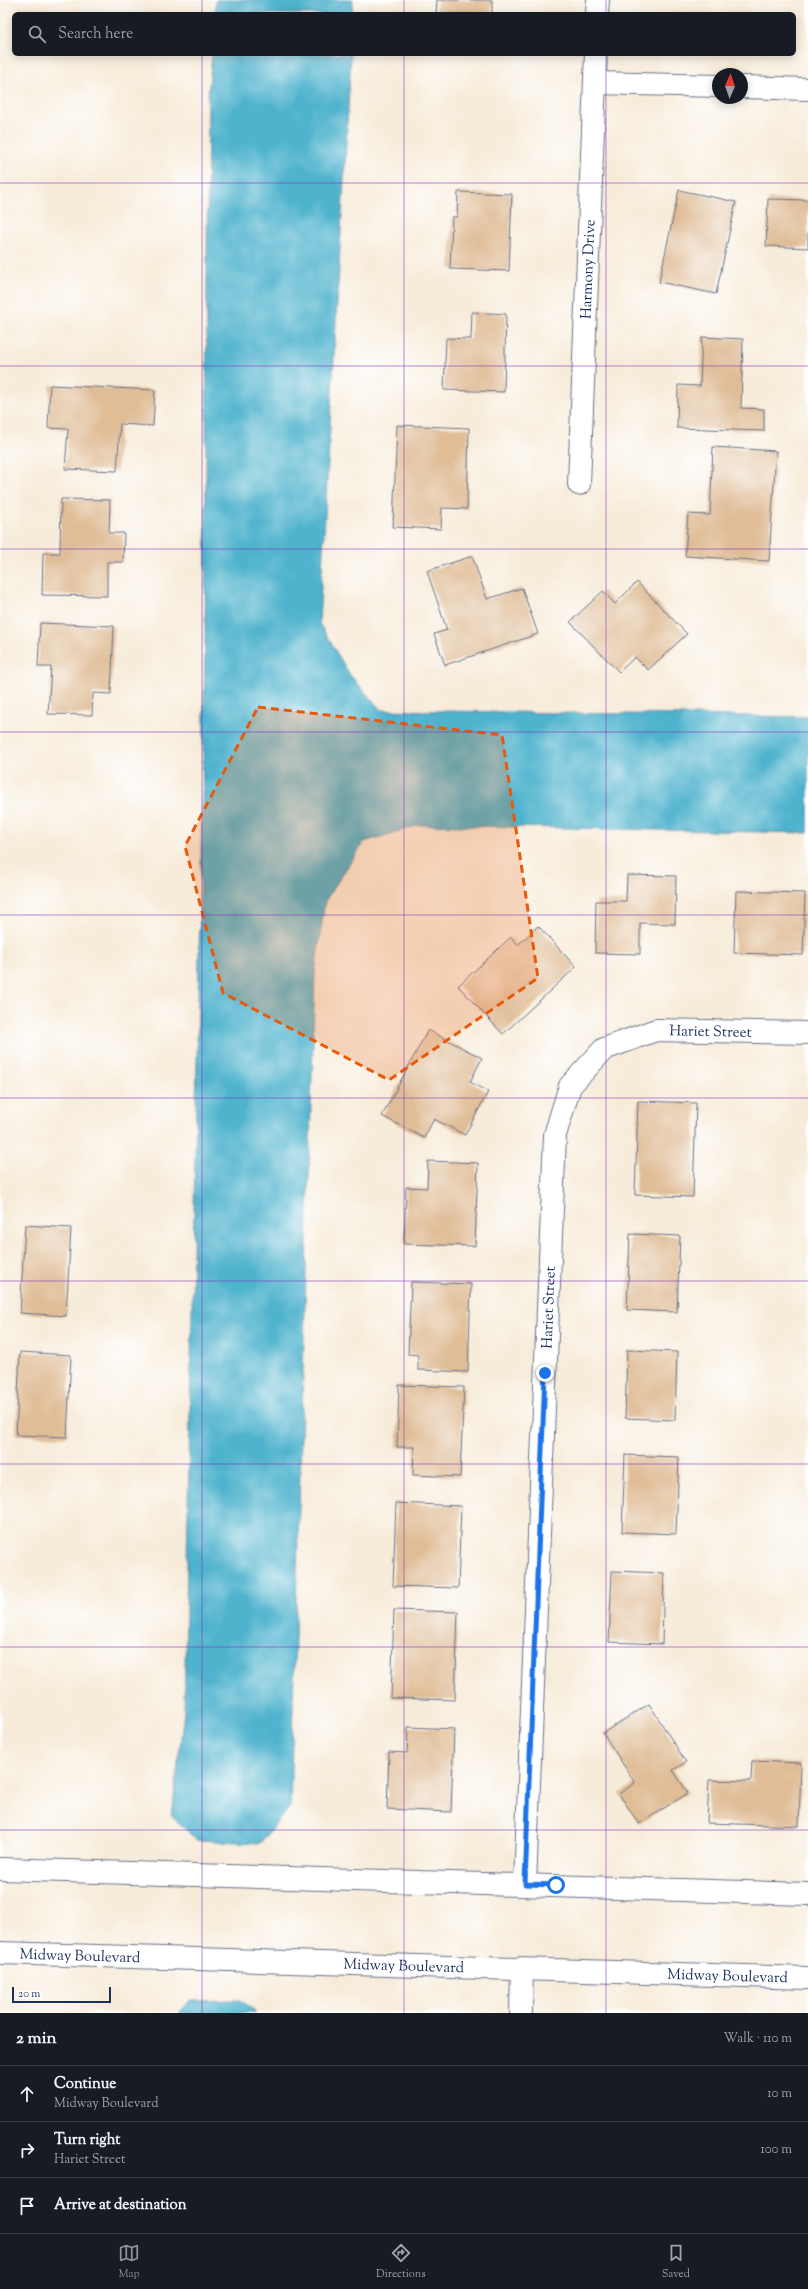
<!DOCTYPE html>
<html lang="en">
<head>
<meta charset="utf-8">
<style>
	:root { --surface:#171b24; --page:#242831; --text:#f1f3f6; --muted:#9ea1a6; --line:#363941; --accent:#8c9099 }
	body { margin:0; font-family:"Sorts Mill Goudy",serif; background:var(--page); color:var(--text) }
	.compass { position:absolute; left:712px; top:68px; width:36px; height:36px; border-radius:50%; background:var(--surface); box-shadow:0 2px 10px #0003; rotate:2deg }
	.scale { position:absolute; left:12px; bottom:10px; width:99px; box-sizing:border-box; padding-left:4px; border:2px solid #1b2f5e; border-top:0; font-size:11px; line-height:14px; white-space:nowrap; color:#1b2f5e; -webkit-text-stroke:3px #fff; paint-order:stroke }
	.stop { position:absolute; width:12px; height:12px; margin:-9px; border:3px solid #1a73e8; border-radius:50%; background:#fff }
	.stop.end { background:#1a73e8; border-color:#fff; box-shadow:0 1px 4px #0008 }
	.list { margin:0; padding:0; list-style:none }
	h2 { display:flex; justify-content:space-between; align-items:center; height:52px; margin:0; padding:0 16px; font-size:17px }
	h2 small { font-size:13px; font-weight:400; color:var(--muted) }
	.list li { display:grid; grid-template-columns:26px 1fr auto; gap:12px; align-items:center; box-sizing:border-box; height:56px; padding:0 16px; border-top:1px solid var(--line) }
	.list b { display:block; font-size:15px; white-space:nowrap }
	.list p { margin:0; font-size:13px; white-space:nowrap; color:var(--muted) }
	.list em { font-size:13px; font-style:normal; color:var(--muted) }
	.icon { flex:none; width:22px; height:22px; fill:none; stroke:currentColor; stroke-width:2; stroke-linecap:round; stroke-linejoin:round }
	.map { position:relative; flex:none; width:808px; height:2013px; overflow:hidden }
	.search { position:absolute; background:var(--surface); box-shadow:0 2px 10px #0003; left:12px; right:12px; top:12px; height:44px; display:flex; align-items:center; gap:10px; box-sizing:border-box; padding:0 14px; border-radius:6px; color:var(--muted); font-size:15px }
	.sheet { height:220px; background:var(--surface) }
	nav { display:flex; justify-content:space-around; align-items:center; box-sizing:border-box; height:56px; border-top:1px solid var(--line); background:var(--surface); font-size:11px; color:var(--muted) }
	nav a { display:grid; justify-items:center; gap:2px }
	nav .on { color:var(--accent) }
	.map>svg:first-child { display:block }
	.water { fill:#4fb3cd; stroke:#357196 }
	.building { fill:#e0bd97 }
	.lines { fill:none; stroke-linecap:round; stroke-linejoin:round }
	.street-casing { stroke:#687189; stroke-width:24 }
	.secondary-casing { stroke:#687189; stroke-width:24 }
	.street { stroke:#fff; stroke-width:22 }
	.secondary { stroke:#fff; stroke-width:22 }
	.route { stroke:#1a73e8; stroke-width:5 }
	.marked { fill:#e8590c; fill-opacity:0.2; stroke:#e8590c; stroke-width:3; stroke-dasharray:8 5; stroke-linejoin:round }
	.grid { fill:none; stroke:#7b2cbf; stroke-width:1; stroke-opacity:0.55 }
	.labels { text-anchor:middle; stroke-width:3; stroke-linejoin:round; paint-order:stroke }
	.street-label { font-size:15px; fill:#1b2f5e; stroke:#fff }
</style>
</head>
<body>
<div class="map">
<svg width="808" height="2013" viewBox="0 0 808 2013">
	<rect width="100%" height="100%" fill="#fff"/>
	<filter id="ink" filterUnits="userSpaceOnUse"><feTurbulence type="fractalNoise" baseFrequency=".025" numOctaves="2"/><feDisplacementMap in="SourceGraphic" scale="8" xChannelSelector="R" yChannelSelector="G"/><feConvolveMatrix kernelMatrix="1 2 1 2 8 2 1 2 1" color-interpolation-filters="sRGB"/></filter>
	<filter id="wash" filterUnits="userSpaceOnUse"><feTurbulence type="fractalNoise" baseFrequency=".012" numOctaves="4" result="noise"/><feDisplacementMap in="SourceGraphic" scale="16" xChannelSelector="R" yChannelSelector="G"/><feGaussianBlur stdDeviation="0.9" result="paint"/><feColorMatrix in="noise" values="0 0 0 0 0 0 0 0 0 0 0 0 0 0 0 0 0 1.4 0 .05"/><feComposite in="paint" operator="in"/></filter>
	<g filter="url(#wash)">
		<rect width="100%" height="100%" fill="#f7ecda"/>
		<g class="water">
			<path d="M216,0H353L352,14H215Z"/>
			<path d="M212,54H351L319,623L350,675L381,710L808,717V833L419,825L364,842L325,901L315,972L290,1807L260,1843L196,1840L172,1816L184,1711L205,655L208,97Z"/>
			<path d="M241,2000L256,2013H179L190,2001Z"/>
		</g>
		<g id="blocks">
			<g class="building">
				<path d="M437,0H492V14H436Z"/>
				<path d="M679,190L736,202L716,294L659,282Z"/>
				<path d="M458,192L512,194L509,271L450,269L452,217H457Z"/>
				<path d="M768,199L808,200V248L766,246Z"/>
				<path d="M472,312L506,314L504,392L444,390L446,338L471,339Z"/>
				<path d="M702,337L743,339L741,408L764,409V431L677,428L678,385L700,386Z"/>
				<path d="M50,385L155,390L153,426L120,424L117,471L65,469L68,429L48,428Z"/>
				<path d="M397,425L469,428L467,509L442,508L441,529L393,527Z"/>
				<path d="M713,447L776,451L769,561L685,556L688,514L710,515Z"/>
				<path d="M61,499L110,500L109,533H124L123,562H107V596L42,595L43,553H60Z"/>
				<path d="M472,556L487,599L522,588L538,634L445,665L434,634L447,630L427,571Z"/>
				<path d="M637,582L687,634L648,670L635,657L619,672L570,622L603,591L615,604Z"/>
				<path d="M40,623L114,626L111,694L93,693L92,715L48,714L51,667H38Z"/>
				<path d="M627,875L676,876L675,924L640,923V954L595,953L596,901H626Z"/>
				<path d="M736,891L805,893L803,955L734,953Z"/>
				<path d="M538,926L576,967L503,1034L458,986L511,937L518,945Z"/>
				<path d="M428,1030L482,1058L470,1082L488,1092L465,1135L434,1119L424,1138L382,1116Z"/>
				<path d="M638,1101L696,1103L693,1197L635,1195Z"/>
				<path d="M428,1161L478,1163L475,1246L404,1244L406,1187L427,1188Z"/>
				<path d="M25,1225L71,1228L66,1316L20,1313Z"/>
				<path d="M630,1234L680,1236L677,1312L627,1310Z"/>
				<path d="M411,1282L471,1284L468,1372L418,1370V1355L408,1354Z"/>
				<path d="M627,1350L677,1352L675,1420L625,1418Z"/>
				<path d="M20,1352L71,1355L67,1437L16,1435Z"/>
				<path d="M399,1385L464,1387L460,1477L413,1475L414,1447H397Z"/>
				<path d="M625,1455L679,1457L676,1534L622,1532Z"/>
				<path d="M396,1503L461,1506L458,1588L393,1586Z"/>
				<path d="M612,1571L664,1573L662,1644L609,1642Z"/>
				<path d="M394,1610L458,1612L455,1700L391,1698Z"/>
				<path d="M649,1704L686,1762L673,1770L688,1793L639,1824L619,1794L635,1783L603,1733Z"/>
				<path d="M408,1727L454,1729L451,1812L387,1809L389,1752L407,1753Z"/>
				<path d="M752,1761L801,1763L799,1826L707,1823L709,1780L751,1781Z"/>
			</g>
		</g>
	</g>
	<g filter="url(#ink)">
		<use href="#blocks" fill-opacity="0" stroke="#687189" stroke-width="1"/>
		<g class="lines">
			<defs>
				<g id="street">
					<path d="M597,14L598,0"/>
					<path d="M595,83L718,86"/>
					<path d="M742,87L808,89"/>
					<path id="s1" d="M579,484L596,54"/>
					<path id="s2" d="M525,1884L555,1135L570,1086L604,1049L656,1030L808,1033"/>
					<path d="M521,2013L522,1968"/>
				</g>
				<g id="secondary">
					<path d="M0,1869L808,1894"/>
					<path id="s3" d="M0,1953L808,1978"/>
				</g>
			</defs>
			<use href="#street" class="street-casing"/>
			<use href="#secondary" class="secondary-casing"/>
			<use href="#street" class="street"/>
			<use href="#secondary" class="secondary"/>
		</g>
	</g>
	<g class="lines" filter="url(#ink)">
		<path class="route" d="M545,1373L525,1884L556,1885"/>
	</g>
	<path class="marked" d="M258,707L502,735L538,978L389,1080L223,993L185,846Z"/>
	<path class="grid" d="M202,0V14M404,0V14M606,0V14M202,54V2013M404,54V2013M606,54V2013M0,183H808M0,366H808M0,549H808M0,732H808M0,915H808M0,1098H808M0,1281H808M0,1464H808M0,1647H808M0,1830H808"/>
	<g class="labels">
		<g class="street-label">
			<text dy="5" stroke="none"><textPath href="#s1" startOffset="215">Harmony Drive</textPath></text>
			<text dy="5" stroke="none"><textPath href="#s2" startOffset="961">Hariet Street</textPath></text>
			<text dy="5" stroke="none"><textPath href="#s2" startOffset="577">Hariet Street</textPath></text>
			<text dy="5" stroke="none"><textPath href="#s3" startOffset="80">Midway Boulevard</textPath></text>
			<text dy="5" stroke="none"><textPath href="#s3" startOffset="404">Midway Boulevard</textPath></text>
			<text dy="5" stroke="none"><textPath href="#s3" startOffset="728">Midway Boulevard</textPath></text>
		</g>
	</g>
</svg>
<svg class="compass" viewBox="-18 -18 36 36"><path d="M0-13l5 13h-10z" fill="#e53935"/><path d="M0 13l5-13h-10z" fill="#9ea1a6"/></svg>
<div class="scale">20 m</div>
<div class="stop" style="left:556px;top:1885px"></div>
<div class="stop end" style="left:545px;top:1373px"></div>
<div class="search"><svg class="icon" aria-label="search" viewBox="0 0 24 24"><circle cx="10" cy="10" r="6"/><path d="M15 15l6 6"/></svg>Search here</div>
</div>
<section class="sheet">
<h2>2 min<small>Walk · 110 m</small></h2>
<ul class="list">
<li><svg class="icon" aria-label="ahead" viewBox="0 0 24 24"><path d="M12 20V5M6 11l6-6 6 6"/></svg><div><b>Continue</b><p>Midway Boulevard</p></div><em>10 m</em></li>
<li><svg class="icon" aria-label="right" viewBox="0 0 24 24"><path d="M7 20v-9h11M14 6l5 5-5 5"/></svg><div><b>Turn right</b><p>Hariet Street</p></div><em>100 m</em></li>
<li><svg class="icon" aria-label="arrive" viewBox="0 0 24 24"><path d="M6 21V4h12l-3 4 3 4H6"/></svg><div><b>Arrive at destination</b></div></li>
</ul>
</section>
<nav>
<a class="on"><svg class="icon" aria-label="map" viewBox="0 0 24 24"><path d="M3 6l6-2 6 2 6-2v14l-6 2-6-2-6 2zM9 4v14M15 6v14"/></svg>Map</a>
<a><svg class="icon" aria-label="directions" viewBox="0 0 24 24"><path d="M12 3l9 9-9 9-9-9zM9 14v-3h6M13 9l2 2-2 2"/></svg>Directions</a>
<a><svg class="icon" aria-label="saved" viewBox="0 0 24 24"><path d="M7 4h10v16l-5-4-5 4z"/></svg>Saved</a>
</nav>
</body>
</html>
